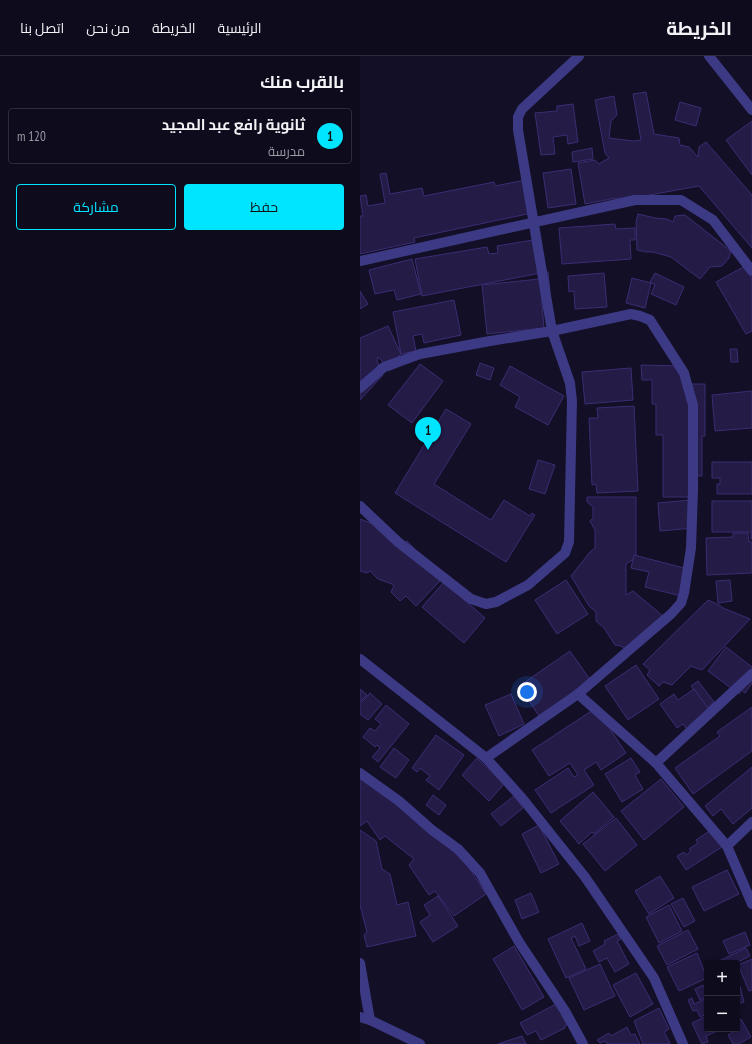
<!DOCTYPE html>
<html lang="ar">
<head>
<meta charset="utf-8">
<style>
	:root { --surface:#0e0b1c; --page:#1c1929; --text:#f1f3f6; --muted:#9b9ba3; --line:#2e2b3b; --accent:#00e5ff }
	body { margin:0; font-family:"PT Sans Narrow",Cairo,sans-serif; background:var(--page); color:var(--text); direction:rtl }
	.controls { position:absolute; right:12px; bottom:12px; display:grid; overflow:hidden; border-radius:4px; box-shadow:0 2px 6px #0003 }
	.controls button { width:36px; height:36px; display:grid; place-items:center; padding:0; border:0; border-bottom:1px solid var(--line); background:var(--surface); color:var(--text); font:20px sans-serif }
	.you { position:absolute; left:167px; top:636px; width:14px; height:14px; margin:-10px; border:3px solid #fff; border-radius:50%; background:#1a73e8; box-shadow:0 0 0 6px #1a73e833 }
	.badge { display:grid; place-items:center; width:26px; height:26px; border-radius:50%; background:var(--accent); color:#111; font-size:13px; font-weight:700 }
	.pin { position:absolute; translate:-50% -33px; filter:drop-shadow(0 1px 2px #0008) }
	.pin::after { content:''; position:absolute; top:21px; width:14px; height:12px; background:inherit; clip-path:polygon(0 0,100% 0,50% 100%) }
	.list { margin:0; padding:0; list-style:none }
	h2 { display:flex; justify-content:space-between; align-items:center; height:52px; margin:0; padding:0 16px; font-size:17px }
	h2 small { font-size:13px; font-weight:400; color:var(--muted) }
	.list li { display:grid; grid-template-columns:26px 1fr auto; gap:12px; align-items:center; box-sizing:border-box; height:56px; margin:0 8px 8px; padding:0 8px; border:1px solid var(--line); border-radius:4px }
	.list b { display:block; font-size:15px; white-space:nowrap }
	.list p { margin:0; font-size:13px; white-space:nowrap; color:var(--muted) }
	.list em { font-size:13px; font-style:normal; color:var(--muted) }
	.actions { display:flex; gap:8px; padding:12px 16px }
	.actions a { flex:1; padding:9px 0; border:1px solid var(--accent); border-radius:4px; text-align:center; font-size:14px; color:var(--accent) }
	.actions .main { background:var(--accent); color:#111 }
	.map { position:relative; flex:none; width:392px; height:988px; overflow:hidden; direction:ltr }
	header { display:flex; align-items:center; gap:24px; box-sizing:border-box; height:56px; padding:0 20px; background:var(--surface); border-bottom:1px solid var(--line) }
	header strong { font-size:19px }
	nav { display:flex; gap:22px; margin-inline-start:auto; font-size:14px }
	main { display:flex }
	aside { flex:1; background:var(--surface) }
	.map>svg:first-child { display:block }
	.building { fill:#241b47; stroke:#3b2d73 }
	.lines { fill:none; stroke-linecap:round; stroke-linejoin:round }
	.minor { stroke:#3d3a85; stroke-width:10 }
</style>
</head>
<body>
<header>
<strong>الخريطة</strong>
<nav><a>الرئيسية</a><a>الخريطة</a><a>من نحن</a><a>اتصل بنا</a></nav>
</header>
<main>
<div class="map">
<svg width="392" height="988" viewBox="0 0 392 988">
	<rect width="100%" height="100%" fill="#130f26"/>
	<g class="building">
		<path d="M286,36L294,78L319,82L320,89L329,91L338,101L339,91L346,86L392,139V192L339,130L257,145L256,142L225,148L218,107L235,104L239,108L249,102L245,97L235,44L254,40L257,59L251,65L249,82L274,85L281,84L273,38Z"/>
		<path d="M320,46L341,52L336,70L315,64Z"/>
		<path d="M213,48L218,86L208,88L207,79L193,81L195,98L181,99L175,57L197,55V50Z"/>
		<path d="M392,65V119L366,84Z"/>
		<path d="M232,92L233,103L213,106L212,96Z"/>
		<path d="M211,113L216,148L188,152L183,117Z"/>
		<path d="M26,117L30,138L62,132L64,140L134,126L135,130L165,124L172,157L54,182L55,186L0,198V160H3L0,140L6,139L8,150L25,147L20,118Z"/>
		<path d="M278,158L295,162L307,163L313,166L315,160L325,159L371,195L369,202L362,210L350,211L340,223L311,201L293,196H286L277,194L276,166Z"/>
		<path d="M255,168L256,173L275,172V184H270L271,203L202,208L199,172Z"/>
		<path d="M179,183L186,216L62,240L55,203L127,191L129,198L138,197L137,190Z"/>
		<path d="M52,203L61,238L37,244L34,234L15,238L9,214Z"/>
		<path d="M385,210L392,223V275L386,278L356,226Z"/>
		<path d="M188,216L190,236H181L184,272L127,278L122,229L179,223L178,217Z"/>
		<path d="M244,217L247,251L215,253L214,235L209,236L208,220Z"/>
		<path d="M295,217L324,231L316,249L291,238L295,229L290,226Z"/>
		<path d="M272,222L291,227L285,252L266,247Z"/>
		<path d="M0,235L8,248L0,253Z"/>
		<path d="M94,244L101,279L64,287L62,278L53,280L56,295L41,298L33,256Z"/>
		<path d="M28,270L41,298L33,306L42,309L28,315L25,308L18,301L17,305L23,319L0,344V282Z"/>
		<path d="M370,293H377L378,306H371Z"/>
		<path d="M120,307L134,312L130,324L116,319Z"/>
		<path d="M60,308L83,325L52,367L28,349Z"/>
		<path d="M281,309L323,310V328H345V380H342V420H336V441H303V379H296V348H292V324H282Z"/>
		<path d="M150,310L204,340L188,369L155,351L160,341L140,329Z"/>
		<path d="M271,312L273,344L225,348L222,316Z"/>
		<path d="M392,335V372L355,375L352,339Z"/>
		<path d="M274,350L278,435L237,437L236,428L232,429L229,362H238L237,352Z"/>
		<path d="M86,353L111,368L74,428L131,464L144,444L170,460L172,457L175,459L146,506L35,437Z"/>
		<path d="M178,404L195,409L185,438L169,433Z"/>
		<path d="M352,406H392V438H357V428H360V422H352Z"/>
		<path d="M227,441H276V502L266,508V539L273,535L303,560L266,594L261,590L255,589L244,572L236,565V556L229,550L211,520L230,496L235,492V474L230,465L233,462V451L227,446Z"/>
		<path d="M330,444L333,472L300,475L298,447Z"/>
		<path d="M352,445H392V483H391V476H352Z"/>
		<path d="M0,463L18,470L40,492L47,485L74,513L72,518L80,525L56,550L46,540L40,545L31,536L34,530L32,528L18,523L10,515L7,517L0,515Z"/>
		<path d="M373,477H388L389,486H392V517L347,519L346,482L373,481Z"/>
		<path d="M274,499L328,513L321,540L285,531L289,516L271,512Z"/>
		<path d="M206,524L228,558L197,578L175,544Z"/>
		<path d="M370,524L372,545L358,547L356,525Z"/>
		<path d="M84,526L125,562L104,587L62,551Z"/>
		<path d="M348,544L359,549L363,552L390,563L342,614L331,610L312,629L303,626L299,630L287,619L290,614L283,608Z"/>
		<path d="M366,591L392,611V627L385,637L381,634L379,638L348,615Z"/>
		<path d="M210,595L231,625L179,660L159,630Z"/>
		<path d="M276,609L299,643L268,664L245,630Z"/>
		<path d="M338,625L354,646L347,652L331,630Z"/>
		<path d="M0,633L7,639L0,646Z"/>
		<path d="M334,633L353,659L329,676L323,668L317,672L300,648L314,638L318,644Z"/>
		<path d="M10,637L22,648L8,664L0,658V648Z"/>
		<path d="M151,638L164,668L139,680L125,649Z"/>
		<path d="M26,649L49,668L18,706L12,701L20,692L17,689L15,691L3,681L10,672L15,675L21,668L15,663Z"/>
		<path d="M392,651V695L333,738L315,712L360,680L357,676Z"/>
		<path d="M236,652L266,697L241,714L236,706L224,714L234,729L191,757L175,734L208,712L214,721L218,719L210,707L189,720L172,694Z"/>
		<path d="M76,679L104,699L79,734L66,724L70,720L60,712L57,716L52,712Z"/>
		<path d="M34,692L49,704L36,722L20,711Z"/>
		<path d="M117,702L144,728L129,745L102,719Z"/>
		<path d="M271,702L280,716L275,719L283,733L262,746L245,718Z"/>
		<path d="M392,711V752L373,768L361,753L353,760L345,750Z"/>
		<path d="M0,719L111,810L109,812L126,838L94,860L75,835L69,839L49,809L54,803L25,780L20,784L7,765L0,770Z"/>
		<path d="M301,723L324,751L284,784L261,755Z"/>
		<path d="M233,736L254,761L234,778L232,776L219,788L200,765Z"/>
		<path d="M73,739L86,749L79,759L66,749Z"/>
		<path d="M154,740L163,752L141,770L131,758Z"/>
		<path d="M256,762L277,789L245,815L223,788Z"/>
		<path d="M179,769L199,808L181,817L162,778Z"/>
		<path d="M0,774L16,785L22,813L30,818L37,849L48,846L56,880L7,891L4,879L7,876L0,849Z"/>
		<path d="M351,774L362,791L326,814L317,800L324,796L326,799L331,795L329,793L338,787L336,784Z"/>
		<path d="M367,814L379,838L344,855L332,831Z"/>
		<path d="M300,820L314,842L289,858L275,835Z"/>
		<path d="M171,837L179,856L162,863L155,844Z"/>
		<path d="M78,840L98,870L73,886L60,866L70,859L64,849Z"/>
		<path d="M323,842L335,865L324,871L311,848Z"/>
		<path d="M309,849L322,875L299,887L286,861Z"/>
		<path d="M222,867L230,885L219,890L215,880L211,882L226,913L206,922L188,883Z"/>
		<path d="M328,874L338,893L307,909L297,890Z"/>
		<path d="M385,876L390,889L369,898L363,885Z"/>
		<path d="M258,878L261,883L257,885L269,908L255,916L247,902L239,906L233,895L245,888L244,885Z"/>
		<path d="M154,890L184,941L162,954L133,903Z"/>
		<path d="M386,892L390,900L376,907H361L359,905Z"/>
		<path d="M337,897L347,922L319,935L307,911Z"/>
		<path d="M392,903V934L389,935L378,909Z"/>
		<path d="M240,908L255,940L224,954L209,922Z"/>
		<path d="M276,917L293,948L270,961L253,929Z"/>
		<path d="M343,929L347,940L340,944L335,933Z"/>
		<path d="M377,930H380L384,946L377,948Z"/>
		<path d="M332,942L334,948L347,942V958L340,961L337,954L333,955L328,944Z"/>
		<path d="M196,948L207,969L204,970L205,972L181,984L176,975L167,979L160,967Z"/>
		<path d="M299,952L309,973L304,976L310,987L307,988H283L274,965Z"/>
		<path d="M347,960V973H362L346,980L348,986L342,988L332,967Z"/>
		<path d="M381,963L391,981L379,988H373L368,979L375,975L374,973H377V966Z"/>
		<path d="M267,971L271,979L275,978L280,988H247L245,985L240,987L237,984L249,977L251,980Z"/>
		<path d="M162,980L166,988H138Z"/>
	</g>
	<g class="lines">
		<g class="minor">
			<path d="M349,0L392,54"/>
			<path d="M0,205L275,144H321L353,164L392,215"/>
			<path d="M0,332L24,311L60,298L130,285L192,275L271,258L280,260L290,264L324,317L333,349V434L331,492L324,537L321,547L311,558L218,638L126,702"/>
			<path d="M0,450L38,486L111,543L126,548L136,546L168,529L205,497L209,486L212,345L210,327L192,275L158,74V61L162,53L219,0"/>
			<path d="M0,603L126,702L162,742L225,821L294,922L323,988"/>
			<path d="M218,638L296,707L367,790L392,848"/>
			<path d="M296,707L392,618"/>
			<path d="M0,717L39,745L72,774L98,793L120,817L159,886L205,955L223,988"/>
			<path d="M367,790L392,766"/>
			<path d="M0,907L10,964"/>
			<path d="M0,961L10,964L60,988"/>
		</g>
	</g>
</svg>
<div class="controls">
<button>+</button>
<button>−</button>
</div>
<div class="you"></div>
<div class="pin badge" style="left:68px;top:394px">1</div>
</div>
<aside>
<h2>بالقرب منك<small></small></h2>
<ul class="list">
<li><span class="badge">1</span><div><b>ثانوية رافع عبد المجيد</b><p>مدرسة</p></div><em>120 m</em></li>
</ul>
<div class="actions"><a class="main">حفظ</a><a>مشاركة</a></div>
</aside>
</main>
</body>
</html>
